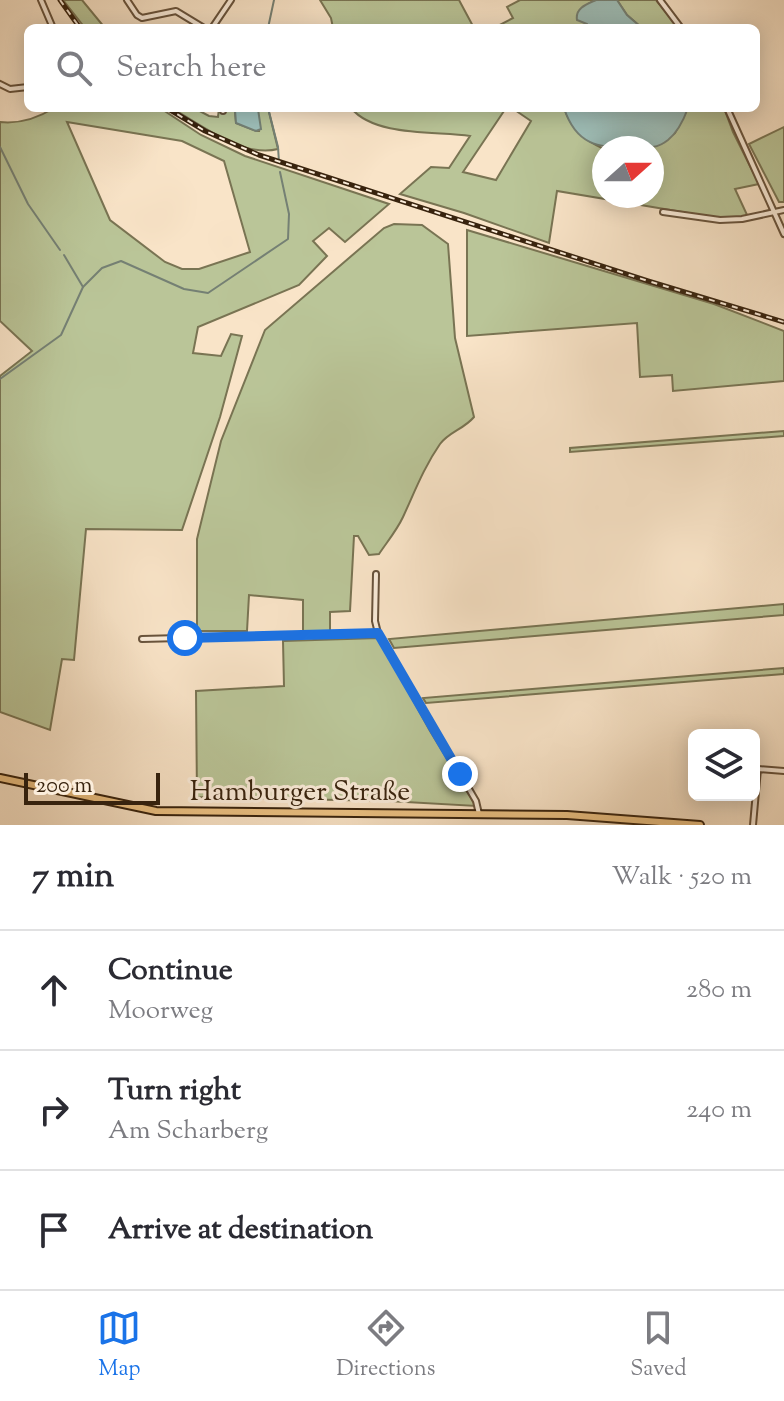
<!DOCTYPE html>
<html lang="en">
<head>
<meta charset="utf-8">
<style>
	:root { --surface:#fff; --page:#f2f2f3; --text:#2b2b33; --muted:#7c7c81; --line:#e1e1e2; --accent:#1a73e8 }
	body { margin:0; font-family:"Sorts Mill Goudy",serif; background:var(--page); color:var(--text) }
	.controls { position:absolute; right:24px; bottom:24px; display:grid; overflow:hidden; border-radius:12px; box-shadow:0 4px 20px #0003 }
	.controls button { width:72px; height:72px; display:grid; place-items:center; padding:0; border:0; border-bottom:2px solid var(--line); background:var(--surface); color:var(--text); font:40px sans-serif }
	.compass { position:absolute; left:592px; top:136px; width:72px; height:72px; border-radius:50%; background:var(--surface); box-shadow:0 4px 20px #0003; rotate:69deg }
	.scale { position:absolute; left:24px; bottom:20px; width:136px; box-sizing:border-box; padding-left:8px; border:4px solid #38230e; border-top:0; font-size:22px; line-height:28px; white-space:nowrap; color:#38230e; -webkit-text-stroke:6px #fbeddb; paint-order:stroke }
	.stop { position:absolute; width:24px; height:24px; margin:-18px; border:6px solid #1a73e8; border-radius:50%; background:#fff }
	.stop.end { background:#1a73e8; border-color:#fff; box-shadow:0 2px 8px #0008 }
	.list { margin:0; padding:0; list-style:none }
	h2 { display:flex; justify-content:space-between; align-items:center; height:104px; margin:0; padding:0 32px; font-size:34px }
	h2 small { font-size:26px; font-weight:400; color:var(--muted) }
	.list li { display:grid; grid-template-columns:52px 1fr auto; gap:24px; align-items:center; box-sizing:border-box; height:120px; padding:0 32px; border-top:2px solid var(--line) }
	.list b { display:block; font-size:30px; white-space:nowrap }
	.list p { margin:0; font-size:26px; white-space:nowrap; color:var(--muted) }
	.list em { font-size:26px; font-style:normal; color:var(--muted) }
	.icon { flex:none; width:44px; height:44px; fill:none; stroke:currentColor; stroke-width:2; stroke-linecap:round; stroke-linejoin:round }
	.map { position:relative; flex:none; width:784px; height:825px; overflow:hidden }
	.search { position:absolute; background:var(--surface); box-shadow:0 4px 20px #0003; left:24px; right:24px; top:24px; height:88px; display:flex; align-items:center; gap:20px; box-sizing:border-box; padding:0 28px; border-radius:12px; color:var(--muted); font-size:30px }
	.sheet { height:464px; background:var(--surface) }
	nav { display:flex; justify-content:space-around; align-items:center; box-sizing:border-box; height:112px; border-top:2px solid var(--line); background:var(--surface); font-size:22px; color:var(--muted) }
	nav a { display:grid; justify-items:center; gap:4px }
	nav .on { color:var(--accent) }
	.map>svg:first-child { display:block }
	.green { fill:#bac598; stroke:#797453; stroke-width:2; fill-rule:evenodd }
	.water { fill:#9ebeb8; stroke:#758074; stroke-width:2 }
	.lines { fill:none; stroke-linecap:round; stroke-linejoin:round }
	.stream { stroke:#758074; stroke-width:2 }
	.street-casing { stroke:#68533c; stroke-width:8 }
	.primary-casing { stroke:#38230e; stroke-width:10 }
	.street { stroke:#fbeddb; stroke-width:4 }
	.primary { stroke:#ecc284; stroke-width:6 }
	.rail-casing { stroke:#38230e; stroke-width:5 }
	.rail { stroke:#fbeddb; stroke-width:2; stroke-dasharray:6; stroke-linecap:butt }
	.route { stroke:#1a73e8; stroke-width:10 }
	.labels { text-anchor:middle; stroke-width:6; stroke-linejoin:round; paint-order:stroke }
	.street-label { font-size:28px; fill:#38230e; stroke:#fbeddb }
</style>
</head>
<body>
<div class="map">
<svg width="784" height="825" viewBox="0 0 784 825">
	<rect width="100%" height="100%" fill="#f9e4c8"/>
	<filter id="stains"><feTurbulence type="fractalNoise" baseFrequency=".0025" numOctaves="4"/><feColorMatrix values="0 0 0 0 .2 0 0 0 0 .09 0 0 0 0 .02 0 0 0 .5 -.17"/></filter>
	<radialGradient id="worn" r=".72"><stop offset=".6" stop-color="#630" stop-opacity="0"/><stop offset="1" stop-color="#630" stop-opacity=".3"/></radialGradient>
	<g class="green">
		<path d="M63,0H82L105,28H85Z"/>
		<path d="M320,0H459L474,28H333L331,18Z"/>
		<path d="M520,0H596L588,4L584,22L588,28H494L513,18L507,7Z"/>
		<path d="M617,0H656L679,28H642L627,15Z"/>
		<path d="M54,108H160L201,135L245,156L389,204L345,242L329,228L313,241L327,256L299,285L198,327L193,353L221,356L231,334L242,336L220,417L182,530L86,529L74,660L62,659L50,730L0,712V376L32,351L0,321V122C19,124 38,118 54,108ZM67,122L182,141L224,161L250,252L199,269H182L165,262L110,220Z"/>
		<path d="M171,108H194L209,116L218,117L219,108H243L235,111L236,123L256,131H259L257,108H268L278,149C242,158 202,125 171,108Z"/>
		<path d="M351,108H506L463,172L496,180L531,121L512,108H564C571,129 584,140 604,149V196H652V148L675,133L688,108H724L733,132L759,184L735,189L748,217H712L557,191L549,243L464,213L400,194L431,167L449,168L470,136C436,131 375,137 351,108Z"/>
		<path d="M784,127V202H779L749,144Z"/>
		<path d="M394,224L422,225L448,244L455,338L474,417C464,429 449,432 440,444C424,467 415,491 403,517C397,530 387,542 379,554L369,555L358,536H354L350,611L330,612V632L303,633V600L249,595L247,631H197V539L221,441L265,330L384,228Z"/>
		<path d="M467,230L714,304L784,331V381L673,391L672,375L640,377L637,323L467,336Z"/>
		<path d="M784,431V436L570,452V448Z"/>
		<path d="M784,604V615L394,648L389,639Z"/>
		<path d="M379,638L430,731L476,806L388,801L197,797L196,691L284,686L283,641Z"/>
		<path d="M784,668V674L426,703L423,698Z"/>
	</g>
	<g class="water">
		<path d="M596,0H617L627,15L642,28H588L587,24L577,20C575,8 587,4 596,0Z"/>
		<path d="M243,108L258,109L261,129L256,131L236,123L235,110Z"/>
		<path d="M564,108H688C684,119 678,132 668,140C657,149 646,148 632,148C598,148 576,145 564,108Z"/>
	</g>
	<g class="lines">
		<g class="stream">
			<path d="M268,28L274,0"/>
			<path d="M268,108L278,147L279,162"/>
			<path d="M0,147L28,204L60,250"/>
			<path d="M64,255L83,287"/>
			<path d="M0,379L61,335L83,287L102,268L121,261L184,289L208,293L288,239L289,214L280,172"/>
		</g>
		<defs>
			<g id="street">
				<path d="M41,0L53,28"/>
				<path d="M127,0L137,15L142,18L176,11L204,28"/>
				<path d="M660,0L681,28"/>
				<path d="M212,28L231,0"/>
				<path d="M0,84L10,89L28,87"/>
				<path d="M223,108V111"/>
				<path d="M727,108L784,234"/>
				<path d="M663,212L720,220L742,219L784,210"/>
				<path d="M376,574L375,621L378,633L476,801L479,814"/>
				<path d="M142,639L378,633"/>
				<path d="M753,825L758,769L784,771"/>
			</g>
			<path id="primary" d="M0,778L156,811L567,815L700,825"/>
		</defs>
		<use href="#street" class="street-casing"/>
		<use href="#primary" class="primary-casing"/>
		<use href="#street" class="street"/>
		<use href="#primary" class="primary"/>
		<defs>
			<g id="rail">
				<path d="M60,0L80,28"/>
				<path d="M167,108L205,131L259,155L648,281L784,322"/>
			</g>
		</defs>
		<use href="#rail" class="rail-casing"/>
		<use href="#rail" class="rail"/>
	</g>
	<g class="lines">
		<path class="route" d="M185,638L378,633L460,774"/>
	</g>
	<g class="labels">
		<g class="street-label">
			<text x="300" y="800">Hamburger Straße</text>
		</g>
	</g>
	<rect width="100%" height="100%" filter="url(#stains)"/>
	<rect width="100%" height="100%" fill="url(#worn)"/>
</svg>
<div class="controls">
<button><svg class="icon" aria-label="layers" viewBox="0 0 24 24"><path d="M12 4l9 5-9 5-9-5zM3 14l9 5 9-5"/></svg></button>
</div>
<svg class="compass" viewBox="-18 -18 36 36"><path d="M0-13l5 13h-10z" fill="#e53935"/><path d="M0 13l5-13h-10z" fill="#7c7c81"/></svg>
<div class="scale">200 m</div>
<div class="stop" style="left:185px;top:638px"></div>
<div class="stop end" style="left:460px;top:774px"></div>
<div class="search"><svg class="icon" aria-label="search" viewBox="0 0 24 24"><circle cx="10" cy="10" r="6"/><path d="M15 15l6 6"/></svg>Search here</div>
</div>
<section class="sheet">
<h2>7 min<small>Walk · 520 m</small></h2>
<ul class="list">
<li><svg class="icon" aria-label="ahead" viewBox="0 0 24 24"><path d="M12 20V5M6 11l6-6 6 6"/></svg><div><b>Continue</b><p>Moorweg</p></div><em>280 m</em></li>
<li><svg class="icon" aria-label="right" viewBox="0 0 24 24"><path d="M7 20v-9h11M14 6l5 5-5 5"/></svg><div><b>Turn right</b><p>Am Scharberg</p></div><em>240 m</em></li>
<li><svg class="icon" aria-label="arrive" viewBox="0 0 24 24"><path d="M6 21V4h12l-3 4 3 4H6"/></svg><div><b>Arrive at destination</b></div></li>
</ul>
</section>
<nav>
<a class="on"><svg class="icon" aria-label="map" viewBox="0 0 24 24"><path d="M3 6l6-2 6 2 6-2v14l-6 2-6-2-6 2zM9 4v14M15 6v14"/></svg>Map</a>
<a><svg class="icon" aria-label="directions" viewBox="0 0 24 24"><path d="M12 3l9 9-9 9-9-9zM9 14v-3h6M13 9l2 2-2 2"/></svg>Directions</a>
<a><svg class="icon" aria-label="saved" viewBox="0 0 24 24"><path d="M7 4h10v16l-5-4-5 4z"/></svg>Saved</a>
</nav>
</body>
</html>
